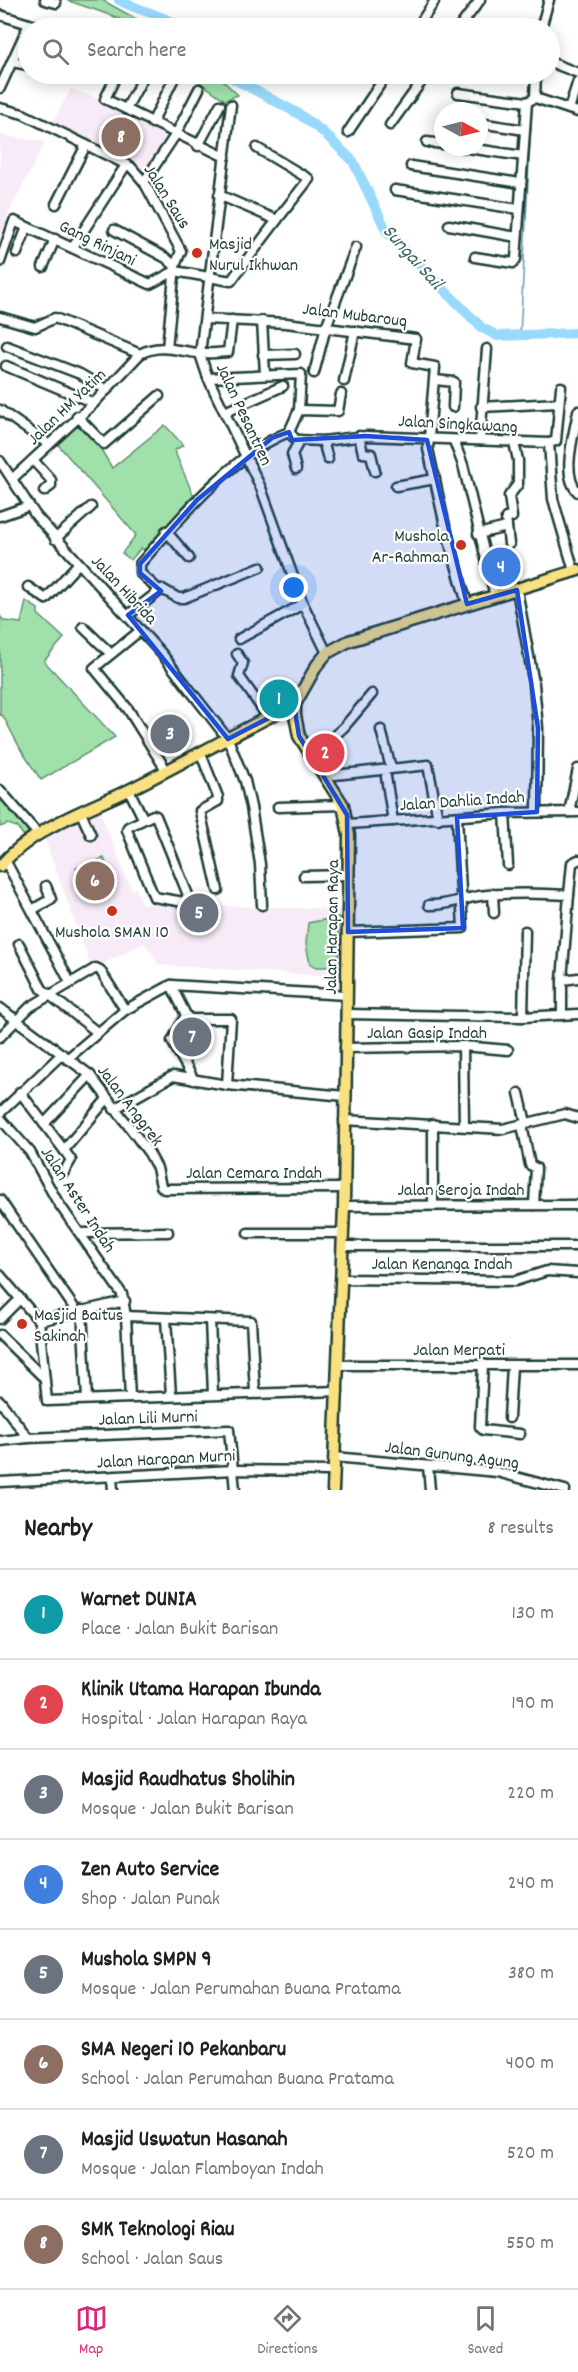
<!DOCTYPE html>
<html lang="en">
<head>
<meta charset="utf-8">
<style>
	:root { --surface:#fff; --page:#f6f6f6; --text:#202124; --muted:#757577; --line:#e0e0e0; --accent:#db2777 }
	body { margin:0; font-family:Dekko,sans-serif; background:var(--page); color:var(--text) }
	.compass { position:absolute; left:434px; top:102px; width:54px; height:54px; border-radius:50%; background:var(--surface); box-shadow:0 3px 15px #0003; rotate:97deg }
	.you { position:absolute; left:294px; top:588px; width:21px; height:21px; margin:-15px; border:4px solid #fff; border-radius:50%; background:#1a73e8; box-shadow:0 0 0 9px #1a73e833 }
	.badge { display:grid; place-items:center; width:39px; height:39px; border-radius:50%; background:var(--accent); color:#fff; font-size:20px; font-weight:700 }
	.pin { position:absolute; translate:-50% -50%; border:3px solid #fff; box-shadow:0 2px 6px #0006 }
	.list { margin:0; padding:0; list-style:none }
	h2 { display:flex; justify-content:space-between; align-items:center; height:78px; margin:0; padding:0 24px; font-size:26px }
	h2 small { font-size:20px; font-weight:400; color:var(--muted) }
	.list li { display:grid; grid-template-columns:39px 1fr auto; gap:18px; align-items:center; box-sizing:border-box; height:90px; padding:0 24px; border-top:2px solid var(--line) }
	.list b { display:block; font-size:22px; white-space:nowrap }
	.list p { margin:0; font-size:20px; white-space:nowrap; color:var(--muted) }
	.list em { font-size:20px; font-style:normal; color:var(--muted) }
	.icon { flex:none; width:33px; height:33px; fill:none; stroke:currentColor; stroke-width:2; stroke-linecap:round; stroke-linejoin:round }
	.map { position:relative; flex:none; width:578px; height:1490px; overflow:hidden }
	.search { position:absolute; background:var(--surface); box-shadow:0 3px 15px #0003; left:18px; right:18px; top:18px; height:66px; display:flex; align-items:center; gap:15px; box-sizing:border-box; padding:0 21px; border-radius:33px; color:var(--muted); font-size:22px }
	.sheet { height:798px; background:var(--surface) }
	nav { display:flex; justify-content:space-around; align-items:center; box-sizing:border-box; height:84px; border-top:2px solid var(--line); background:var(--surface); font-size:16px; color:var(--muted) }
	nav a { display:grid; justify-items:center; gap:3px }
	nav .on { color:var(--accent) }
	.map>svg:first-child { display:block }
	.built { fill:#f7ebf7 }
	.green { fill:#a0e1ab; stroke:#608f70; stroke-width:1.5 }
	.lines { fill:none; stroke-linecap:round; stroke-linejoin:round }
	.stream { stroke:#689bab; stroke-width:1.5 }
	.river { stroke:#99d9fb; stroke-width:10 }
	.minor-casing { stroke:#1f3d34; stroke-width:13 }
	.major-casing { stroke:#1f3d34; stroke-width:15 }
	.minor { stroke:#fff; stroke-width:8 }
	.major { stroke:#f9e181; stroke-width:10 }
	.marked { fill:#1d4ed8; fill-opacity:0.2; stroke:#1d4ed8; stroke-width:4.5; stroke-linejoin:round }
	.poi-dot { fill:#c8321e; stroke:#fff; stroke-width:2 }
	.labels { text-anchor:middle; stroke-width:4.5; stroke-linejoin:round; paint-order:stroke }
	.street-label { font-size:18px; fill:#1f3d34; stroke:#fff }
	.poi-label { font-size:18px; fill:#1f3d34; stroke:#fff; text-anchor:start }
	.water-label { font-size:20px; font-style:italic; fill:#3e6466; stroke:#fff }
</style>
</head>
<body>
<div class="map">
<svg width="578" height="1490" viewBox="0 0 578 1490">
	<rect width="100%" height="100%" fill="#fff"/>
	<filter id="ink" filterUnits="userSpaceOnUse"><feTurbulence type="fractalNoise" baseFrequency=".0167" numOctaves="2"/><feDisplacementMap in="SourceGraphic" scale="12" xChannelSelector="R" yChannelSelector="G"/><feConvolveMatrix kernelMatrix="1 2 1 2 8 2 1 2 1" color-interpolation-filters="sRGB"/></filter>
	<g filter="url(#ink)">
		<g class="built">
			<path d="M71,89L94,97L169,133L145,178L51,126Z"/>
			<path d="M0,135L45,142L5,220L12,224L3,250L0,249Z"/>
			<path d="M102,809L101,814L131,889L136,888L142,904L345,909L344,977L159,965L145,943L92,969L44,837Z"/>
		</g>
		<g class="green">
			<path d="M66,0H102L142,22L169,28H129V24L113,16Z"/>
			<path d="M188,74H216L238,95L225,100Z"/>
			<path d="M77,418L93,436L112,468L165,425L183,445L175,450L177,457L195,499L147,551L141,548L131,560L122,553L136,535L54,440Z"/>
			<path d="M26,601L38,609V614L64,638L44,661L115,737L41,780L21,750L3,716L0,715V616L4,621L21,623Z"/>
			<path d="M0,794L27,827L30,833L24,836L17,827L8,824L0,827Z"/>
			<path d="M104,858L108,870L80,880L76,868Z"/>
			<path d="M339,917L338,967H316L310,964L306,944L308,923Z"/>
		</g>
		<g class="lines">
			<g class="stream">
				<path d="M547,28L554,0"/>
				<path d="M520,336L532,105"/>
			</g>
			<g class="river">
				<path d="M119,0C139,11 164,15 182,28"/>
				<path d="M225,74L299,114L323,132L353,161L387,232L482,328L498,336L578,333"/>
			</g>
			<defs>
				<g id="minor">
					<path d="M45,0L56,3"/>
					<path d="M0,15L29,24L0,88"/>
					<path d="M29,24L45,28"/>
					<path d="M417,28L434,2"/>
					<path d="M459,28L480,0"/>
					<path d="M541,28L549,0"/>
					<path d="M12,62L28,65"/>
					<path d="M550,62L578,73"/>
					<path d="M117,74L105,99L225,157"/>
					<path d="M458,93L527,102L535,98L578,112"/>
					<path d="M535,98L536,74"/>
					<path d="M231,105L200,354L208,378L261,488L303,604L327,653"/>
					<path d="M0,108L23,114L131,167L144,182L181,251L175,266L167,348"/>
					<path d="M126,109L145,74"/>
					<path d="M569,109L578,81"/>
					<path d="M152,123L176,74"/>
					<path d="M479,123L525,130"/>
					<path d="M390,125L427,74"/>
					<path d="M348,132L387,74"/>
					<path d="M427,142L443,144"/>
					<path d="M198,146L220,105"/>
					<path d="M461,147L523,156"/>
					<path d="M411,166L520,183"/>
					<path d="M144,182L176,134L199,89"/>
					<path d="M395,190L518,209"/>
					<path d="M219,195L277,220L309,179L257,148"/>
					<path d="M56,204L86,145"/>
					<path d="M449,225L517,237"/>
					<path d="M114,230L166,258L175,266"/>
					<path d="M73,247L126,165"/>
					<path d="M17,253L27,227"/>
					<path d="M475,257L513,263L516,259L527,102"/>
					<path d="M0,262L14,221L150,284L175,271L231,281L277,220"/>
					<path d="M43,267L55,239"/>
					<path d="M0,317L35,327L55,318L140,354C160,343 177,351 198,353C207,354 218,353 228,352L232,320"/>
					<path d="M205,319L286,323L416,339L412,363L435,367L428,449L445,526L467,604"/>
					<path d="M262,321L265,374"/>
					<path d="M7,346L80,374L107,390"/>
					<path d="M263,355L295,354"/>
					<path d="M6,366L94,403"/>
					<path d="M314,373L326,327L356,247"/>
					<path d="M208,378L301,374L299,410"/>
					<path d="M435,380L454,382L453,407"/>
					<path d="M344,381L355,331"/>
					<path d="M481,407L558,403"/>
					<path d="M0,410L48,444"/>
					<path d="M578,411C575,432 560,475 578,492"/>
					<path d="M225,412L283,386"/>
					<path d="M77,416L104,444L159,396"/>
					<path d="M289,432L299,410L338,411L341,394"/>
					<path d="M359,436L363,453L371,454L375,471"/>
					<path d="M480,440L487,349"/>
					<path d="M323,441L328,459"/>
					<path d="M454,441L463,465L495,596"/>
					<path d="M549,443L556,441L561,387"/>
					<path d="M33,460L51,480V486L44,491"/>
					<path d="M0,461L36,516L162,654L228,739L245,781L251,807L260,864L262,905"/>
					<path d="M296,469L292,454L300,440"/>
					<path d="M12,479L94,403L140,354"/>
					<path d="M396,486L435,479"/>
					<path d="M0,516L29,506"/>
					<path d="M166,531L189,558"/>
					<path d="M478,534L507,527"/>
					<path d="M55,539L91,507"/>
					<path d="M509,544L506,518L512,517L509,496L518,484V460L514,443"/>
					<path d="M28,587L46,599L78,564"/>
					<path d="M517,590L534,684L538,728L537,812"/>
					<path d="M160,591L140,573V564C177,521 235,452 289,432L296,440L323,441L366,436L549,443L553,499L574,571"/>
					<path d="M128,615L162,589L178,598H184L260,567"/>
					<path d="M83,627L110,653"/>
					<path d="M141,630L94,668L128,709L166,770"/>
					<path d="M239,639L303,604"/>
					<path d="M237,654L243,663L239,676L268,717"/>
					<path d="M381,730L391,768"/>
					<path d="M201,754L218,797V801L200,811L218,890"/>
					<path d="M311,757L344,727L372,694"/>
					<path d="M325,776L428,765L438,819"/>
					<path d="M386,777L393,821"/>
					<path d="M0,790L37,833"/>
					<path d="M129,790L143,818"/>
					<path d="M278,807L343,805"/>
					<path d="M569,812L578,769"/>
					<path d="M81,813L91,835"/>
					<path d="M505,813L508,865"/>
					<path d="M153,815L156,816L188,895L184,902L154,897L127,830L128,827Z"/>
					<path d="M349,824L505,813L578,812"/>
					<path d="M5,860L70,982"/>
					<path d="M304,876L349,875"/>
					<path d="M493,894L494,913"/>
					<path d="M569,895L572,863L578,860"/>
					<path d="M429,905C446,906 461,899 479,896C509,892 539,893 569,895L562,980"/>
					<path d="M32,910L51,899L46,886"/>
					<path d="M348,932L463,928L457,817"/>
					<path d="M19,944L42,989L97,1032"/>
					<path d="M171,985L186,1015L172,1041L194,1080"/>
					<path d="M0,1008L90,1075L149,1153L157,1168L161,1186L164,1189L344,1188"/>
					<path d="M346,1014L523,1017L578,1014"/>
					<path d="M186,1015L189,1019H231L227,1085"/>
					<path d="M562,1015V980L578,978"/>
					<path d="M523,1017L525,931"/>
					<path d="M0,1037L30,1007L96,968L100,970L125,1010"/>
					<path d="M463,1046L464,1126"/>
					<path d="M345,1048L463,1046L508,1050"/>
					<path d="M67,1059L125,1010L171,985L346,995"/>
					<path d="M20,1092L64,1150L107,1099"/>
					<path d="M519,1093L526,1123"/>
					<path d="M114,1109L173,1076L227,1085L345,1096"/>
					<path d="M0,1113L62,1054"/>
					<path d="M0,1118L30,1152L57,1201L122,1294L126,1316L130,1398"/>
					<path d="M344,1120L503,1129L565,1114L578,1118"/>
					<path d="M44,1124L90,1075"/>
					<path d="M522,1125L530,1165L536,1168L534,1205"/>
					<path d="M64,1172L71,1160L64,1150"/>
					<path d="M0,1200L77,1312"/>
					<path d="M433,1205V1124"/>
					<path d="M344,1206L578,1205"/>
					<path d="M80,1233L168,1232"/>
					<path d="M248,1233H342"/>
					<path d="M342,1246H578"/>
					<path d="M0,1275L39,1321"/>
					<path d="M341,1279L515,1281L547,1271L578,1273"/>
					<path d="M82,1310L87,1399"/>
					<path d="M126,1316L251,1321L255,1392"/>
					<path d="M0,1319L20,1299"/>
					<path d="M166,1319L171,1395"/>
					<path d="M210,1320L213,1394"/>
					<path d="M39,1321L47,1401L338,1391"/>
					<path d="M39,1321L125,1301"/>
					<path d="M0,1335L42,1376"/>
					<path d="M483,1364L480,1427L483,1430L520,1434"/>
					<path d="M339,1365H578"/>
					<path d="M0,1401L28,1438L229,1430L235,1490"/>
					<path d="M509,1418L512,1366"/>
					<path d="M0,1441L28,1438"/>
					<path d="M334,1457L497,1472L565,1490"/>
					<path d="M428,1466L430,1490"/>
					<path d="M112,1477L113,1490"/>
					<path d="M0,1482L234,1470L333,1471"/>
				</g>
				<g id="major">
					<path d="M0,866C35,827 83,812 129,790C185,762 239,731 295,704"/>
					<path d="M333,1490L344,1206L349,835L343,805L299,736L295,715V704L317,665L327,653L349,641L578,570"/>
				</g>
			</defs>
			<use href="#minor" class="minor-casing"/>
			<use href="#major" class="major-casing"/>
			<use href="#minor" class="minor"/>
			<use href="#major" class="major"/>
		</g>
	</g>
	<path class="marked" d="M289,432L292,440L366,436L427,440L467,604L517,590L538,728L537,812L457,817L463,928L348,932L347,815L299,736L294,705L228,739L128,615L161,591L140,573V564L197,500L272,438Z"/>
	<g class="poi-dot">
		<circle cx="197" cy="253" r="6"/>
		<circle cx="461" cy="545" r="6"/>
		<circle cx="112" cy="911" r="6"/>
		<circle cx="22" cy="1324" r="6"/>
	</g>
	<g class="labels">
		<g class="street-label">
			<text transform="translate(168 196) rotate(58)" y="6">Jalan Saus</text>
			<text transform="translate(98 242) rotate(26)" y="6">Gang Rinjani</text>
			<text transform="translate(355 314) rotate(7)" y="6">Jalan Mubarouq</text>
			<text transform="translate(66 406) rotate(-44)" y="6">Jalan HM Yatim</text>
			<text transform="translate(245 414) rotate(65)" y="6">Jalan Pesantren</text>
			<text transform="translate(458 423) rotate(3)" y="6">Jalan Singkawang</text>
			<text transform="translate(125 589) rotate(47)" y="6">Jalan Hibrida</text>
			<text transform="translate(462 800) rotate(-4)" y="6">Jalan Dahlia Indah</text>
			<text transform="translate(331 927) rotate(-89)" y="6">Jalan Harapan Raya</text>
			<text x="427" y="1038">Jalan Gasip Indah</text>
			<text transform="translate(131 1105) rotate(53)" y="6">Jalan Anggrek</text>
			<text x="254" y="1178">Jalan Cemara Indah</text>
			<text x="461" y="1195">Jalan Seroja Indah</text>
			<text transform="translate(79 1199) rotate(57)" y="6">Jalan Aster Indah</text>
			<text x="442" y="1269">Jalan Kenanga Indah</text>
			<text x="459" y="1355">Jalan Merpati</text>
			<text transform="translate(148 1417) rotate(-2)" y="6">Jalan Lili Murni</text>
			<text transform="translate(452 1454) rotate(7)" y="6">Jalan Gunung Agung</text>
			<text transform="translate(166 1458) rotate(-3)" y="6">Jalan Harapan Murni</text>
		</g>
		<g class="poi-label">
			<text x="209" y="249">Masjid<tspan x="209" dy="21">Nurul Ikhwan</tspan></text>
			<text x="449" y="541" text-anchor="end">Mushola<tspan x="449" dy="21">Ar-Rahman</tspan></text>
			<text x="112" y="937" text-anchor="middle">Mushola SMAN 10</text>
			<text x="34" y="1320">Masjid Baitus<tspan x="34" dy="21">Sakinah</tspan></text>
		</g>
		<g class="water-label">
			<text transform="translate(414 256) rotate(48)" y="7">Sungai Sail</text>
		</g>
	</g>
</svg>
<svg class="compass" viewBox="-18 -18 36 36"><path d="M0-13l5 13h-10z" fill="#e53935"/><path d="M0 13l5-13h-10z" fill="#757577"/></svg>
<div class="you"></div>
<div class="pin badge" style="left:279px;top:699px;background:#0f9aa8">1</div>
<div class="pin badge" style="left:325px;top:753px;background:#e0444e">2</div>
<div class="pin badge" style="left:170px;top:734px;background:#6b7280">3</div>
<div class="pin badge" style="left:501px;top:567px;background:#3f7fe0">4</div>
<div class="pin badge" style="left:199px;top:913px;background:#6b7280">5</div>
<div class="pin badge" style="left:95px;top:881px;background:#8d6e63">6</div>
<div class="pin badge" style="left:192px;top:1037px;background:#6b7280">7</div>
<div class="pin badge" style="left:121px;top:137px;background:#8d6e63">8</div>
<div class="search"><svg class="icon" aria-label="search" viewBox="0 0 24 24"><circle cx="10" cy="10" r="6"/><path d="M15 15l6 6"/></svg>Search here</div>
</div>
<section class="sheet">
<h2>Nearby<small>8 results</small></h2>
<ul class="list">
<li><span class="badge" style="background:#0f9aa8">1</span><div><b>Warnet DUNIA</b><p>Place · Jalan Bukit Barisan</p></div><em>130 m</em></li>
<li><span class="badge" style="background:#e0444e">2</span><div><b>Klinik Utama Harapan Ibunda</b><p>Hospital · Jalan Harapan Raya</p></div><em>190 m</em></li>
<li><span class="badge" style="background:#6b7280">3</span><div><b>Masjid Raudhatus Sholihin</b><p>Mosque · Jalan Bukit Barisan</p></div><em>220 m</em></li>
<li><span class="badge" style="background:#3f7fe0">4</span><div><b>Zen Auto Service</b><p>Shop · Jalan Punak</p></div><em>240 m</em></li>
<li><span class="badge" style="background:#6b7280">5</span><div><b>Mushola SMPN 9</b><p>Mosque · Jalan Perumahan Buana Pratama</p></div><em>380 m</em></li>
<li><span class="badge" style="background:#8d6e63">6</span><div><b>SMA Negeri 10 Pekanbaru</b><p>School · Jalan Perumahan Buana Pratama</p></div><em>400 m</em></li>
<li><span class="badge" style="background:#6b7280">7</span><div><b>Masjid Uswatun Hasanah</b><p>Mosque · Jalan Flamboyan Indah</p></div><em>520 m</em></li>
<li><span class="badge" style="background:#8d6e63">8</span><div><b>SMK Teknologi Riau</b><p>School · Jalan Saus</p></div><em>550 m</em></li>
</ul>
</section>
<nav>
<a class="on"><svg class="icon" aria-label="map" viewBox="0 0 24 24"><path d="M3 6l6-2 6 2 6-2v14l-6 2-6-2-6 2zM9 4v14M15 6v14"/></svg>Map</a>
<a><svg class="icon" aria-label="directions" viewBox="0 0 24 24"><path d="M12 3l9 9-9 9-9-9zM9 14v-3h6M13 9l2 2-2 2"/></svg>Directions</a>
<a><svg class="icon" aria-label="saved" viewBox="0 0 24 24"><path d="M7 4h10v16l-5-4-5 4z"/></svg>Saved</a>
</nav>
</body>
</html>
